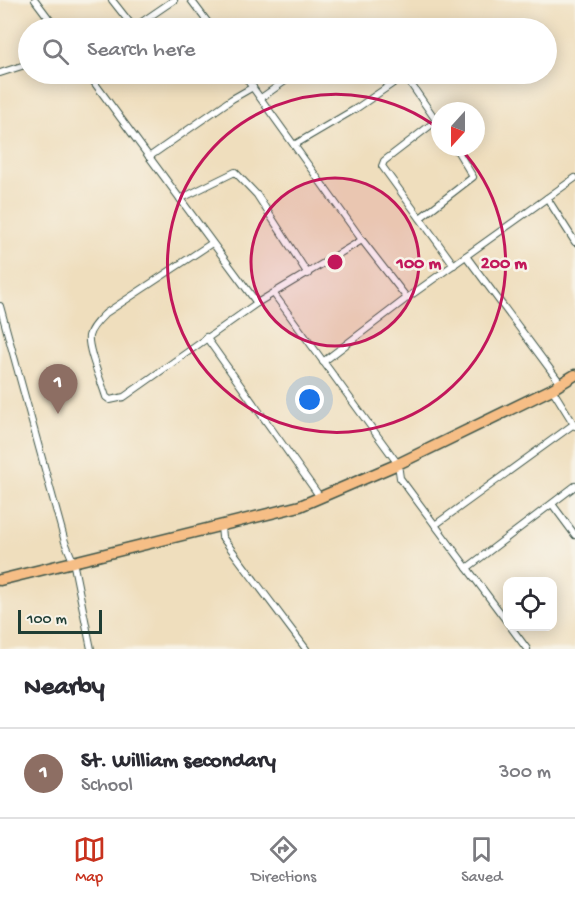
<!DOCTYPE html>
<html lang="en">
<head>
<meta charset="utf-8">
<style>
	:root { --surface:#fff; --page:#f2f2f3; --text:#2b2b33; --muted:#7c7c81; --line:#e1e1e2; --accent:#c8321e }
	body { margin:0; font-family:"Gochi Hand",sans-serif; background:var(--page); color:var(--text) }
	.controls { position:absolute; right:18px; bottom:18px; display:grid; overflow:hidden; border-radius:12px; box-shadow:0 3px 15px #0003 }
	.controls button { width:54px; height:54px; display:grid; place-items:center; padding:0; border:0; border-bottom:2px solid var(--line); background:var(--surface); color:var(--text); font:30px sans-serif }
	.compass { position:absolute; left:431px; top:102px; width:54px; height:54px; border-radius:50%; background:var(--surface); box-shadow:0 3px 15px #0003; rotate:201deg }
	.scale { position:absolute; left:18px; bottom:15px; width:84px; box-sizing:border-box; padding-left:6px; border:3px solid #1f3d34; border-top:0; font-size:16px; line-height:21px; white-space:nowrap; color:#1f3d34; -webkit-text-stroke:4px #f7f3e8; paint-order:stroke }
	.you { position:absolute; left:310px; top:400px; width:21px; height:21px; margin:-15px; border:4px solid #fff; border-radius:50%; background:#1a73e8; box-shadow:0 0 0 9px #1a73e833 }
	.badge { display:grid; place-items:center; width:39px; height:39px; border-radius:50%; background:var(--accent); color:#fff; font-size:20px; font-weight:700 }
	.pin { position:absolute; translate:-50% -50px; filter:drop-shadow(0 2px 3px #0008) }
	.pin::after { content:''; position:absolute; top:32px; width:21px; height:18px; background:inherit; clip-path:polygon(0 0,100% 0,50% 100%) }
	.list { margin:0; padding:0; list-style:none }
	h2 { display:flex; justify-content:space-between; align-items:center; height:78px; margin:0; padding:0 24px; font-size:26px }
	h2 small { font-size:20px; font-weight:400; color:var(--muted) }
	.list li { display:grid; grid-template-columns:39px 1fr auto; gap:18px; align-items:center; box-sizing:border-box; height:90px; padding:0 24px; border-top:2px solid var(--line) }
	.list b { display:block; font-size:22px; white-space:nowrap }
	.list p { margin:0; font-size:20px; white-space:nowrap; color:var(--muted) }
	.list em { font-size:20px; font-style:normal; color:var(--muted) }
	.icon { flex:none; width:33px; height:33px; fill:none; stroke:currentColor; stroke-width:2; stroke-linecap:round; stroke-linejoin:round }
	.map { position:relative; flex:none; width:575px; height:649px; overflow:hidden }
	.search { position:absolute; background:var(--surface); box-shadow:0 3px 15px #0003; left:18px; right:18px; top:18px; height:66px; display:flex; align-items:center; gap:15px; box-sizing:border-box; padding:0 21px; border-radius:33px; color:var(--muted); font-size:22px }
	.sheet { height:168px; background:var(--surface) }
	nav { display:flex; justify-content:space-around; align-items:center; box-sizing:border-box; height:84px; border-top:2px solid var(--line); background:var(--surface); font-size:16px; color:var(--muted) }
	nav a { display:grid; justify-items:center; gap:3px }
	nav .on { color:var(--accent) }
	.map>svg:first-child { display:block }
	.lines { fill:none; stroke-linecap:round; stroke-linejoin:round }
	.minor-casing { stroke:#3e5549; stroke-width:8 }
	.trunk-casing { stroke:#3e5549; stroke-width:13 }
	.minor { stroke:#fff; stroke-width:6 }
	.trunk { stroke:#f6be86; stroke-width:10 }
	.ring { fill:none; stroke:#c2185b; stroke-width:3 }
	.centre { fill:#c2185b; stroke:#f7f3e8; stroke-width:3 }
	.ring-label { font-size:18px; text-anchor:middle; font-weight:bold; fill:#c2185b; stroke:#f7f3e8; stroke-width:5; stroke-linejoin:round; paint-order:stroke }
</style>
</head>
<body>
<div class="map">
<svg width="575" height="649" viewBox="0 0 575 649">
	<rect width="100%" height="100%" fill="#f7f3e8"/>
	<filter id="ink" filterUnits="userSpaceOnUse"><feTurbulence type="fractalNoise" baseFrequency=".0167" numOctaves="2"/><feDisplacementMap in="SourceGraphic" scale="12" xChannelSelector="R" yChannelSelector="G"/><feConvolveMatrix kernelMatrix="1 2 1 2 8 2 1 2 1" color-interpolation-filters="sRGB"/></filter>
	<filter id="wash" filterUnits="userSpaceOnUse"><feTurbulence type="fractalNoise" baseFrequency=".008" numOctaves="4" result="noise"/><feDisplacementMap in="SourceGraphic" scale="24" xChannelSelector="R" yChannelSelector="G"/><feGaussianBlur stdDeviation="1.35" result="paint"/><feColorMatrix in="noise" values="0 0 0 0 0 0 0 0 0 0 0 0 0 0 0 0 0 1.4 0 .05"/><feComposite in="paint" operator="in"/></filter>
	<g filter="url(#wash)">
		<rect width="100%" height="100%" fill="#efdebd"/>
	</g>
	<g filter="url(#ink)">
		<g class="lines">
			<defs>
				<g id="minor">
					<path d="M35,0L56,28"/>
					<path d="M112,0L134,28"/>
					<path d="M191,0L212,28"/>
					<path d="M133,28L174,0"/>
					<path d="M359,28H372"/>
					<path d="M0,73L28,64"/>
					<path d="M88,74L257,303"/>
					<path d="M243,74L362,240L407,298"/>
					<path d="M404,74L440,126"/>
					<path d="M261,98L295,74"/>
					<path d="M436,121L384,161L382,166L454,265"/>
					<path d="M294,145L357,108L405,75"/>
					<path d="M149,157L232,99L253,87"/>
					<path d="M547,198L575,242"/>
					<path d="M180,199L235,172L257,195L308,274"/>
					<path d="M420,218L473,177L455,147"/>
					<path d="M212,243L106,313C100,319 91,327 89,336C87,349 102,383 106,397L110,400L124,397L257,303L362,240"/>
					<path d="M466,256L561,384"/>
					<path d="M274,294L398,464L400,478L508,623"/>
					<path d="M0,306L65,542L73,561L91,649"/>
					<path d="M206,337L320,497"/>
					<path d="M323,362L407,298L575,178"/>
					<path d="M552,389L575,426"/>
					<path d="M552,504L575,535"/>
					<path d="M435,525L574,424"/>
					<path d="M221,527L222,537L306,649"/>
					<path d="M467,568L575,486"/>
					<path d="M510,626L527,649"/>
				</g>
				<path id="trunk" d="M0,580L300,506L398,464L552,389L575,375"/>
			</defs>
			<use href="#minor" class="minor-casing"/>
			<use href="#trunk" class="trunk-casing"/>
			<use href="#minor" class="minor"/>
			<use href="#trunk" class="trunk"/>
		</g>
	</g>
	<circle cx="335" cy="262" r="84" fill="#c2185b" fill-opacity=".12"/>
	<g class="ring">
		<circle cx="335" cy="262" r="84"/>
		<path d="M460 148A169 169 0 1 1 439 129"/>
	</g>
	<circle cx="335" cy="262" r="9" class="centre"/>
	<g class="ring-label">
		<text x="419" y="268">100 m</text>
		<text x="504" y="268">200 m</text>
	</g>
</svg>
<div class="controls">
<button><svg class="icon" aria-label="locate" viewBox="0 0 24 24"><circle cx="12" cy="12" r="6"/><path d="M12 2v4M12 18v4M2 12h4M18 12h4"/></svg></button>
</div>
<svg class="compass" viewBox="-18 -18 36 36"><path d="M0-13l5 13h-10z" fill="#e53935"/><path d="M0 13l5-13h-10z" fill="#7c7c81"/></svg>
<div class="scale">100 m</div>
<div class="you"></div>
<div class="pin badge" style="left:58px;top:414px;background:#8d6e63">1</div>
<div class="search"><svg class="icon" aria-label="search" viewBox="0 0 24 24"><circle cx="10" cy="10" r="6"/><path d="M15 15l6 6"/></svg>Search here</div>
</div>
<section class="sheet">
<h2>Nearby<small></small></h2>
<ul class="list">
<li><span class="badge" style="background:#8d6e63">1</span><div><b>St. William secondary</b><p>School</p></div><em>300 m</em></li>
</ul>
</section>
<nav>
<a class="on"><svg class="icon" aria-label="map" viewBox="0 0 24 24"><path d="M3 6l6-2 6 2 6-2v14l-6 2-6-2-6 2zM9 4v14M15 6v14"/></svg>Map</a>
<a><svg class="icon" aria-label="directions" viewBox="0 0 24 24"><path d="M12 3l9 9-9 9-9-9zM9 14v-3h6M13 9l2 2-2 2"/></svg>Directions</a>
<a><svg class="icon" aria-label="saved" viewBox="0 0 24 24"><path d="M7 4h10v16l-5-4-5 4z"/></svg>Saved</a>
</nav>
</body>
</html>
